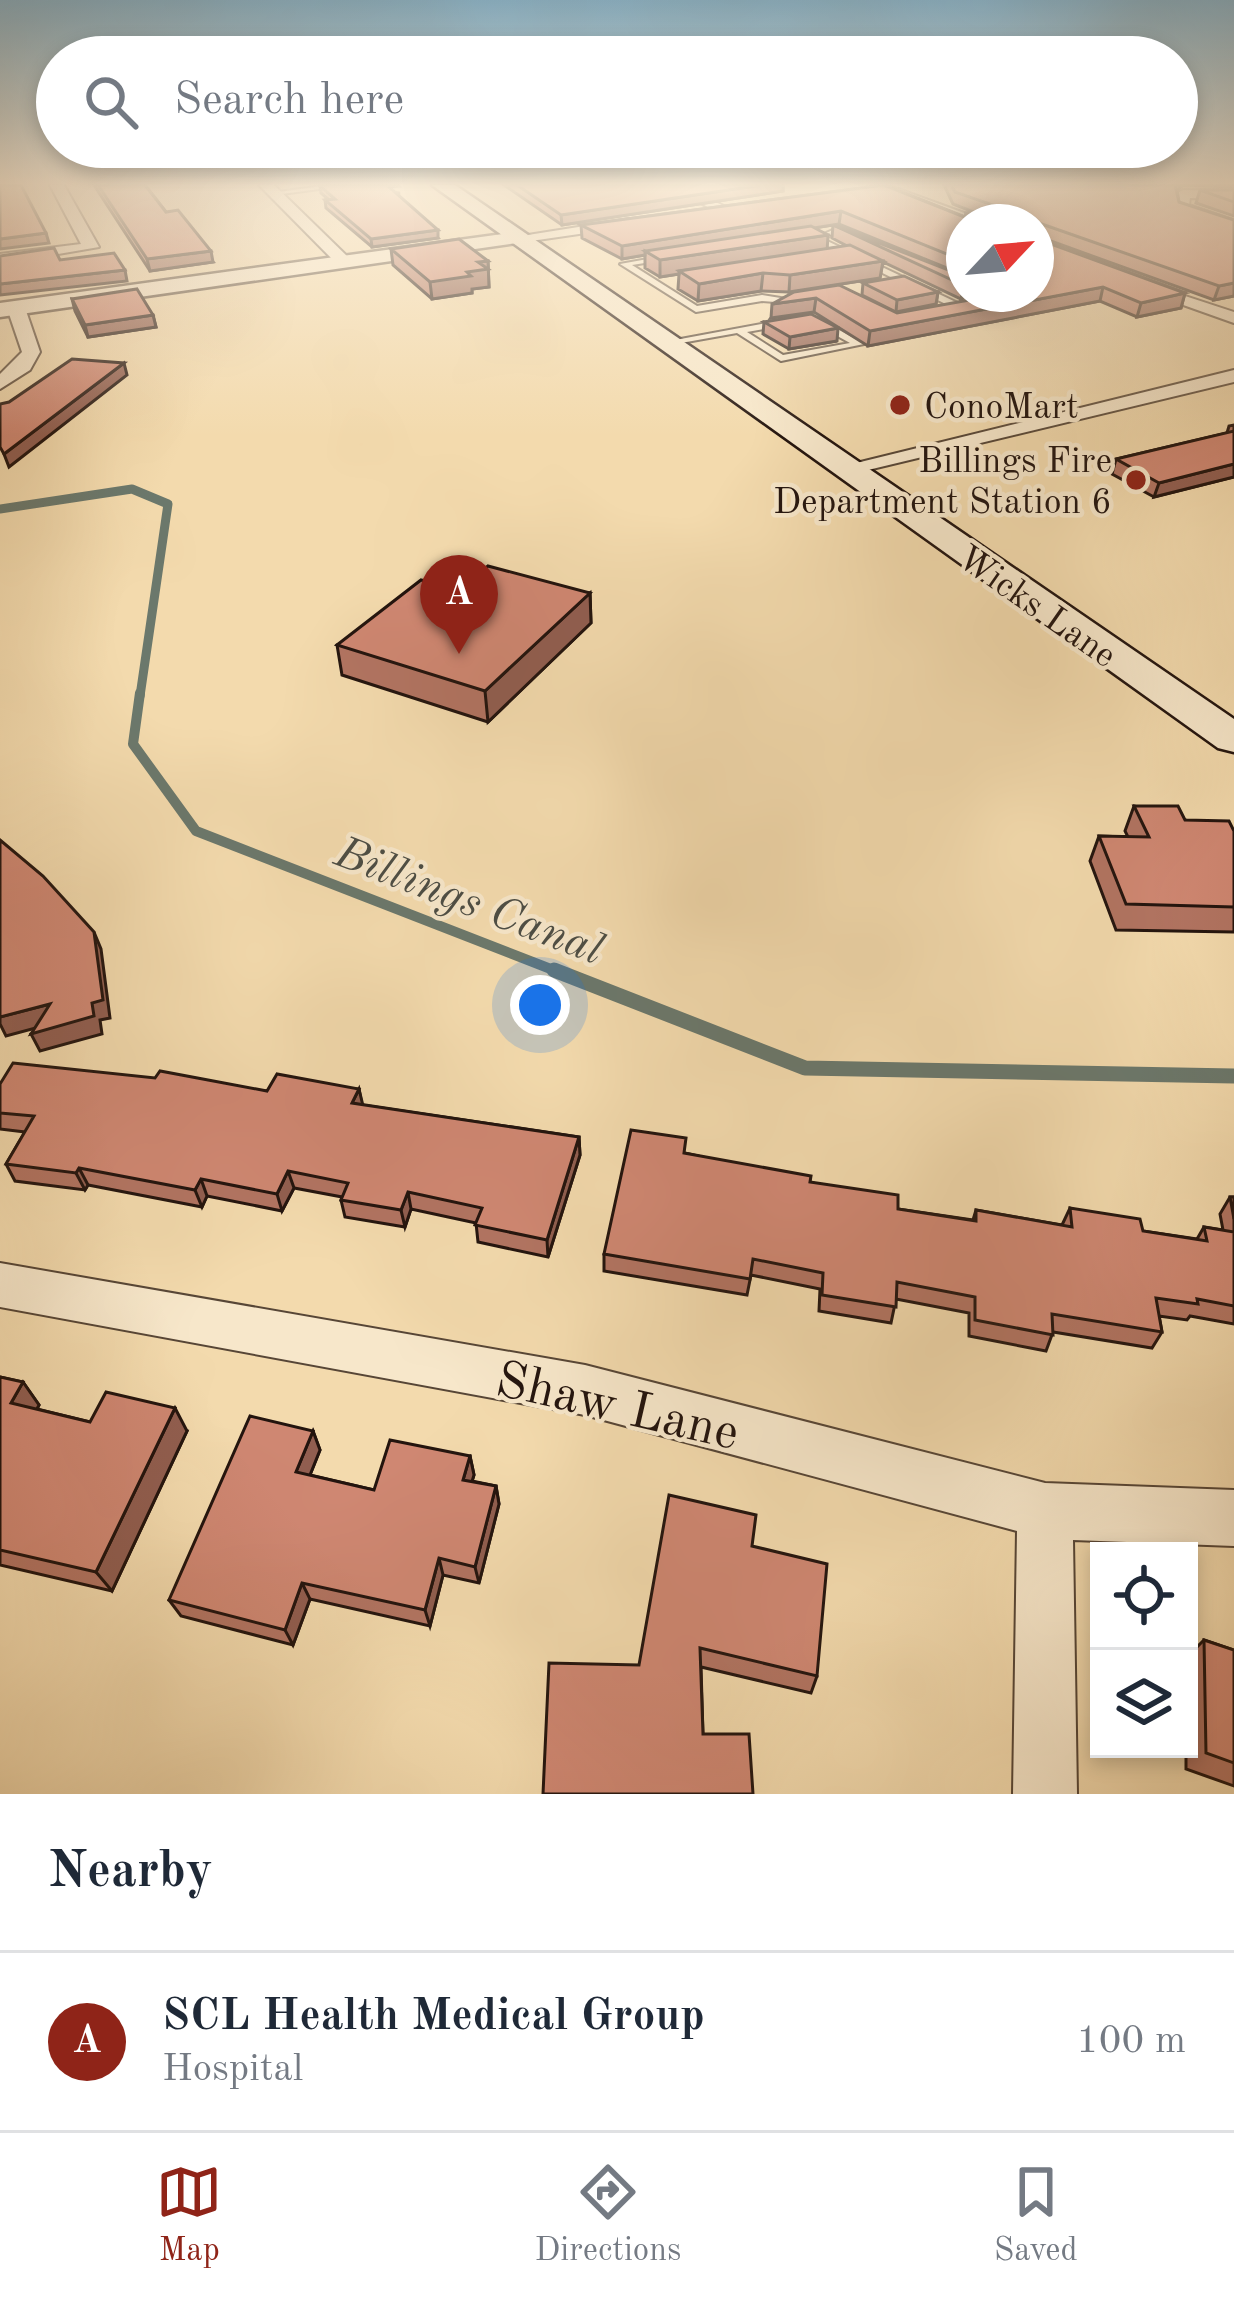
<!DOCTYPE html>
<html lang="en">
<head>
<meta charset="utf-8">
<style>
	:root { --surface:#fff; --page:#f2f2f3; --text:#1f2937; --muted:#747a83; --line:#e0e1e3; --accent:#8f2418 }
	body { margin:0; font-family:"Old Standard TT",serif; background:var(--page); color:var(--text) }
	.controls { position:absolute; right:36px; bottom:36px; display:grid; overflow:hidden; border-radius:0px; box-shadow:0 6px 18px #0003 }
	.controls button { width:108px; height:108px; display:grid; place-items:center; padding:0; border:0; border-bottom:3px solid var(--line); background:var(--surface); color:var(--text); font:60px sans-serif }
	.compass { position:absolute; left:946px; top:204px; width:108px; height:108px; border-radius:50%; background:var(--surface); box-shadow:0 6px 18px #0003; rotate:64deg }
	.you { position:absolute; left:540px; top:1005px; width:42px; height:42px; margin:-30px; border:9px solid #fff; border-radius:50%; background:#1a73e8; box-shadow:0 0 0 18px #1a73e833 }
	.badge { display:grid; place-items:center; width:78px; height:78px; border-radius:50%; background:var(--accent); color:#fff; font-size:39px; font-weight:700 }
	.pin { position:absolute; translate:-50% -99px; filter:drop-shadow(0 3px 6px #0008) }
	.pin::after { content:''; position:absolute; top:63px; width:42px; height:36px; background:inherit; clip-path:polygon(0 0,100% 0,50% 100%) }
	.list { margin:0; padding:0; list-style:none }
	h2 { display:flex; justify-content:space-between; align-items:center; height:156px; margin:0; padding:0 48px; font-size:51px }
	h2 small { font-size:39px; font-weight:400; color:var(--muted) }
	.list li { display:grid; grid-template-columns:78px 1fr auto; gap:36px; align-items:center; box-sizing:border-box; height:180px; padding:0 48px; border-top:3px solid var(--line) }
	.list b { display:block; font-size:45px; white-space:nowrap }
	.list p { margin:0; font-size:39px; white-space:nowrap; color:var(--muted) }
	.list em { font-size:39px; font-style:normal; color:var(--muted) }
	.icon { flex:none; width:66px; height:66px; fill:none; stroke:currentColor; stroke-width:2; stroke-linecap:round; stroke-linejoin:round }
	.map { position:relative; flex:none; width:1234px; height:1794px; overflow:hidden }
	.search { position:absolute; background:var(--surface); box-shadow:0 6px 18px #0003; left:36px; right:36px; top:36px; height:132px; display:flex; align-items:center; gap:30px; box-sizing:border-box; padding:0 42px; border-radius:66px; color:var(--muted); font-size:45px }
	.sheet { height:336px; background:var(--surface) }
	nav { display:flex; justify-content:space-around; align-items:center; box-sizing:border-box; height:168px; border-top:3px solid var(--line); background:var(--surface); font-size:33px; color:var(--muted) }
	nav a { display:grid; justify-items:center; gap:6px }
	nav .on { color:var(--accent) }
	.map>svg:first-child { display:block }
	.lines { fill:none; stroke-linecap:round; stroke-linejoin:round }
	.stream-far2 { stroke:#6b786c; stroke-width:9 }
	.stream-far1 { stroke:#6b786c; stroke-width:10 }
	.stream { stroke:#6b786c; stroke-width:15 }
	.service-casing { stroke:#574636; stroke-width:4 }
	.minor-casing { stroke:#574636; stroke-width:4 }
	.tertiary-casing { stroke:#574636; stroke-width:5 }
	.secondary-casing { stroke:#23140e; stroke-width:5 }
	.service { fill:#f7e7ca; fill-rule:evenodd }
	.minor { fill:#f7e7ca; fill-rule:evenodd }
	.tertiary { fill:#f7e7ca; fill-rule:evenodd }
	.secondary { fill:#f7e7ca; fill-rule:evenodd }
	.wall { fill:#b27462; stroke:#23140e; stroke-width:3 }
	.shaded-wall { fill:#915e50; stroke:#23140e; stroke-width:3 }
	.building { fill:#cf8772; stroke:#23140e; stroke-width:3 }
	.poi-dot { fill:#8f2418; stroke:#f7e7ca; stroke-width:4.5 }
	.labels { text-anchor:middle; stroke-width:9; stroke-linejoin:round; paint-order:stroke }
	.far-poi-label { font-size:36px; fill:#23140e; stroke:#f7e7ca; text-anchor:start }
	.far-street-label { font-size:36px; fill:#23140e; stroke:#f7e7ca }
	.water-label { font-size:45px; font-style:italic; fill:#4d4e45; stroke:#f7e7ca }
	.near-street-label { font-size:51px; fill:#23140e; stroke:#f7e7ca }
</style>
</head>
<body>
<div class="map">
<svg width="1234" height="1794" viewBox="0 0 1234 1794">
	<rect width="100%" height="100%" fill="#f3daad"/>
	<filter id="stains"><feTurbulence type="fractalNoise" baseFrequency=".00167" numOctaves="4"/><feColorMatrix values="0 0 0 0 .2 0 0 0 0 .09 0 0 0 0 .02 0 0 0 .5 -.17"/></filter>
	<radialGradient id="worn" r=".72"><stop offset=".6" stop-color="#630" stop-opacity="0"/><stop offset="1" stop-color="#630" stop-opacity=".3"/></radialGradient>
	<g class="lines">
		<path class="stream-far2" d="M0,509L132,489L168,504L140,696"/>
		<path class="stream-far1" d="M140,693L133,744L196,831L561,973"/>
		<path class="stream" d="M554,970L805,1068L1234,1076"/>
		<defs>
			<g id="service">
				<path d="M329,185H349L274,195L271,193Z"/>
				<path d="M837,228L844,230L823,239L960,304L976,307L956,309L813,239Z"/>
				<path d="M670,255V259L632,265L697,306L762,295L793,300L789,303L762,301L696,312L620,264Z"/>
				<path d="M812,318H818L864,344L781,361L737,333L664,346L659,343L789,319L792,324L747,332L783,355L850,343L812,322Z"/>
			</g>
			<g id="minor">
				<path d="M50,185H64L99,247L0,264V254L81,244Z"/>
				<path d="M259,185H274L350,259V265H338Z"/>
				<path d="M667,185H684L731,210L719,213Z"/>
				<path d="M867,185H887L989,222H968Z"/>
				<path d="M1183,190L1234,191V199L1190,198L1189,205L1234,220V229L1177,210L1176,194Z"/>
				<path d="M629,219L634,226L517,243L509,238Z"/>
				<path d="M1130,278L1234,312V323L1130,286Z"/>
				<path d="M16,303L25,308L40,352L30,370L0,389V374L22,352L7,308Z"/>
				<path d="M1234,370V382L843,476L832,469Z"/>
				<path d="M0,1263L585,1365L1045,1483L1234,1490V1546L1073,1540L1077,1794H1013L1017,1531L585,1415L0,1307Z"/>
			</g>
			<path id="tertiary" d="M517,232L527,238L524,242L0,317V303Z"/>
			<path id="secondary" d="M432,185H455L1234,719V752L1218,748Z"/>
		</defs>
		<use href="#service" class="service-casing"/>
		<use href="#minor" class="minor-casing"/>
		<use href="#tertiary" class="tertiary-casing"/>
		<use href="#secondary" class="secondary-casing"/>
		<use href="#service" class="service"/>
		<use href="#minor" class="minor"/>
		<use href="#tertiary" class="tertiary"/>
		<use href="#secondary" class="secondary"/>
	</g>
	<g class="wall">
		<path d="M94,185H145L166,212L213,262L150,271Z"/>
		<path d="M504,185H783V191L562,225Z"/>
		<path d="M884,185L965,217L966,213H976L953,204L944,185H1234V187L1183,185L1177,190L1179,202L1234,296L1214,300L1037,236V239L1185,293L1181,308L1137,317L1100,301L868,346L814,312L771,318L794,292L897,313L1036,294L964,222V275L839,224L814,228L827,249L847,246L832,238L833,225L964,276V294L961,299L883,262L880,278L789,292L761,291L698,301L678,289L679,274L660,277L645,268V255L622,259L582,238L581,225Z"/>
		<path d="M320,186L400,193L397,194L438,238L372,247L326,208L325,200L328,199L321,193Z"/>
		<path d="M1200,190H1234V216L1196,203Z"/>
		<path d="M391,249L488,261L489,287L472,289V293L432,299L393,265Z"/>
		<path d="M863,283L938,292L936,304L896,312L862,295Z"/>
		<path d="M72,299L153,315L156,327L88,337L75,311Z"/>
		<path d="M764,322L837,341L789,349L763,334Z"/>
		<path d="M1234,425V477L1154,497L1112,474L1116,459L1227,433L1229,426Z"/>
		<path d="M459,590L590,593L591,623L488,722L342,675L337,645Z"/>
		<path d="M1134,806L1185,820L1234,831V932L1116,930L1090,861L1099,836L1128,837L1125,831Z"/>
		<path d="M0,1084L267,1091L359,1089L362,1105L579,1137L580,1155L548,1257L478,1242L476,1223L411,1209L405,1227L345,1217L341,1200L342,1197L294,1188L282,1211L207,1196L202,1207L88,1185L85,1190L15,1181L6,1164L25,1132L0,1129Z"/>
		<path d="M685,1153L810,1182L898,1209L973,1220L976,1210L1062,1225L1070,1208L1143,1231L1197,1239L1204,1227L1223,1230L1220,1214L1230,1197H1234V1324L1190,1316L1187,1320L1159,1316L1162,1332L1152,1348L1053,1332L1046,1351L969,1336V1313L896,1299L891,1323L819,1311L820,1289L751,1275L747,1295L604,1271V1254Z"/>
		<path d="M0,1377L23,1382L39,1405L37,1409L90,1422L187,1431L112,1591L0,1565Z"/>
		<path d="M313,1431L320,1450L310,1475L374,1490L470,1456L474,1475L472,1481L496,1486L499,1504L479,1583L443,1575L430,1626L310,1599L293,1645L181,1616L169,1600Z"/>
		<path d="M752,1546L817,1676L811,1693L701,1667L703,1734L639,1665Z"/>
		<path d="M1204,1640L1234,1650V1786L1186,1769V1749H1189V1655Z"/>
	</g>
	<g class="shaded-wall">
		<path d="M762,185H783V191L562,225L561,215Z"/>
		<path d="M841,211L839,224L651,254L645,251V255L622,259V246Z"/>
		<path d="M438,230V238L372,247L371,239Z"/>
		<path d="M46,233L49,243L0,249V239Z"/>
		<path d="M828,235L827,252L679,271V274L660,277V260Z"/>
		<path d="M211,251L213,262L150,271L147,259Z"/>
		<path d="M488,261L489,287L472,289V293L432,299L430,282L467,272L478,262Z"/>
		<path d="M883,261L880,278L789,292L790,275Z"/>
		<path d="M125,270L127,281L0,295V284Z"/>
		<path d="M763,273L761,291L698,301L699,284Z"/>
		<path d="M1234,283V296L1214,300L1219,286Z"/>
		<path d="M964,285V294H979L961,299Z"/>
		<path d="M1103,287L1100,301L868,346L870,331Z"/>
		<path d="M938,292L936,304L896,312L897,300Z"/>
		<path d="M1185,293L1181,308L1137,317L1141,303Z"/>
		<path d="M816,298L814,312L771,318L772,304Z"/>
		<path d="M153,315L156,327L88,337L85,325Z"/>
		<path d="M838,328L837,341L789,349L790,337Z"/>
		<path d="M124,363L127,375L9,467L4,454Z"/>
		<path d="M1234,464V477L1154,497L1159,483Z"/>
		<path d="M590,593L591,623L488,722L485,691Z"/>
		<path d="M94,932L101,949L110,1018L100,1020L102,1034L40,1051L31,1034L92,1003Z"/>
		<path d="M50,1004L58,1022L6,1036L0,1024V1017Z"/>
		<path d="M359,1089L363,1106L352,1103Z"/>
		<path d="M579,1137L580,1155L548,1257L547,1240Z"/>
		<path d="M79,1168L88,1185L85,1190L76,1173Z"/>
		<path d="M288,1171L294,1188L282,1211L277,1194Z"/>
		<path d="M201,1179L207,1196L202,1207L195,1190Z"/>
		<path d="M408,1192L411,1209L405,1227L401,1210Z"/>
		<path d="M23,1382L39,1405L28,1426L11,1403Z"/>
		<path d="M175,1408L187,1431L112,1591L96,1572Z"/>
		<path d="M313,1431L320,1450L304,1490L296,1472Z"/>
		<path d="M470,1456L474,1475L467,1498L463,1480Z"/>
		<path d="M496,1486L499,1504L479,1583L475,1567Z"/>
		<path d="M439,1558L443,1575L430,1626L425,1610Z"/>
		<path d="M302,1583L310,1599L293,1645L285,1630Z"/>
	</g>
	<g class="building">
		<path d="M0,185H21L46,233L0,239Z"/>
		<path d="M98,185H145L166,212L178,210L211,251L147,259Z"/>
		<path d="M326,185H398L399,186L389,187L438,230L371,239L325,200L335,199L320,186Z"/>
		<path d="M517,185H762L561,215Z"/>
		<path d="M884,185L969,219L966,213H994L993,205L955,192L951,185H1175L1179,202L1234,220V283L1219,286L1036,222L1037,239L1185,293L1141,303L1103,287L870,331L816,298L772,304L794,292L839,285L897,313L1003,294H1036V222H964V261L841,211L622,246L581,225Z"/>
		<path d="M1200,190H1234V202Z"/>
		<path d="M833,225L964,276V285H963Z"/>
		<path d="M811,226L828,235L660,260L645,251Z"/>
		<path d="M459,239L488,261L478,262L488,269L467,272L471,276L430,282L391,249Z"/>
		<path d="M850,245L883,261L790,275L763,273L699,284L679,271Z"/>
		<path d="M54,248L60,260L114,253L125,270L0,284V256Z"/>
		<path d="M904,276L938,292L897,300L863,283Z"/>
		<path d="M137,289L153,315L85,325L72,299Z"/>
		<path d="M811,314L838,328L790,337L764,322Z"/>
		<path d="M72,359L124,363L4,454L0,447V404L9,402Z"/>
		<path d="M1234,431V464L1159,483L1116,459Z"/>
		<path d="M488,566L590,593L485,691L337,645L421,580L459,590Z"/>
		<path d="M1134,806H1178L1185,820L1229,821L1234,831V907L1126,904L1099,836L1149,837Z"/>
		<path d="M0,840L43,876L94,932L103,1000L92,1003L94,1016L31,1034L50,1004L0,1017Z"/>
		<path d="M13,1063L155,1078L160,1071L267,1091L277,1074L359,1089L352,1103L579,1137L547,1240L475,1225L482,1208L408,1192L401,1210L341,1200L348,1183L288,1171L277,1194L201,1179L195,1190L79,1168L76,1173L6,1164L34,1116L0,1113V1084Z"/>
		<path d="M631,1130L686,1138L684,1153L811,1176L810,1182L898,1195V1209L976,1221V1210L1072,1227L1070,1208L1140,1219L1143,1231L1207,1241L1204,1227L1234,1232V1306L1197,1299L1198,1304L1156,1298L1162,1332L1052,1314L1053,1335L975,1320V1297L897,1282L896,1307L822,1295L823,1273L753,1259L750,1279L604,1254Z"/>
		<path d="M1230,1197H1234V1219Z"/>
		<path d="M0,1377L23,1382L11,1403L90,1422L106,1392L175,1408L96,1572L0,1550Z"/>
		<path d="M250,1416L313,1431L296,1472L374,1490L390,1440L470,1456L463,1480L496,1486L475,1567L439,1558L425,1610L302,1583L285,1630L169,1600Z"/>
		<path d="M669,1495L756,1515L752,1546L827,1564L817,1676L700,1648L703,1734H749L753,1794H543L549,1663L639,1665Z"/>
		<path d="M1204,1640L1234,1650V1763L1206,1753Z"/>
	</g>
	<linearGradient id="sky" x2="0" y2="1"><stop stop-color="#89b7d0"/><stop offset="0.42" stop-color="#faeeda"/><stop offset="1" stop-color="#faeeda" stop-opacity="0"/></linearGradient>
	<rect width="1234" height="436" fill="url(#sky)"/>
	<g class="poi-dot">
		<circle cx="900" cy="405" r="12"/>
		<circle cx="1136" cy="480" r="12"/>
	</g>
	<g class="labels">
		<g class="far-poi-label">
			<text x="924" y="418">ConoMart</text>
			<text x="1112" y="472" text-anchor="end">Billings Fire<tspan x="1112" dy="41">Department Station 6</tspan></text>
		</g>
		<g class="far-street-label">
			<text transform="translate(1038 605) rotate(35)" y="13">Wicks Lane</text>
		</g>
		<g class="water-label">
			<text transform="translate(470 899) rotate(21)" y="16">Billings Canal</text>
		</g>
		<g class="near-street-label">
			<text transform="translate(618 1404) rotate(13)" y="18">Shaw Lane</text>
		</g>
	</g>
	<rect width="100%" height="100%" filter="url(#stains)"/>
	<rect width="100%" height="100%" fill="url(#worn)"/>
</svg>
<div class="controls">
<button><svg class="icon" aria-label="locate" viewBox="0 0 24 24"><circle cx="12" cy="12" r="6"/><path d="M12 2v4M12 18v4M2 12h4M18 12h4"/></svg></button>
<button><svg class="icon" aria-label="layers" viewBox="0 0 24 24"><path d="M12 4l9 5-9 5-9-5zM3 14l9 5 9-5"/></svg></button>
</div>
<svg class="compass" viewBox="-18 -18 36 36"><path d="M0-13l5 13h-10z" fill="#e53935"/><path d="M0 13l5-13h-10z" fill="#747a83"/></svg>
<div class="you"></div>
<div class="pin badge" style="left:459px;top:654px">A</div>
<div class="search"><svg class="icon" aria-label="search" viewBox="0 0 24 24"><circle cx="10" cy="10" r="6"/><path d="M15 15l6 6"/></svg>Search here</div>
</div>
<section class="sheet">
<h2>Nearby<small></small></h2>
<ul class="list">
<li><span class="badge">A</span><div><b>SCL Health Medical Group</b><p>Hospital</p></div><em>100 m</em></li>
</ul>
</section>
<nav>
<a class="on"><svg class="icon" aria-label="map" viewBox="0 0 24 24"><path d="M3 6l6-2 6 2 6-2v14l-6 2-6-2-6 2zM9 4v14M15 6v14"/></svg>Map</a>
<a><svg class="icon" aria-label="directions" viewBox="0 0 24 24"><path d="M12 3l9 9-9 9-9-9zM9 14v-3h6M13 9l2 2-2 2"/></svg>Directions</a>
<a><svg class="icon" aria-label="saved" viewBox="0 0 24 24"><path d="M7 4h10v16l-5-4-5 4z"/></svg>Saved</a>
</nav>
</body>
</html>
